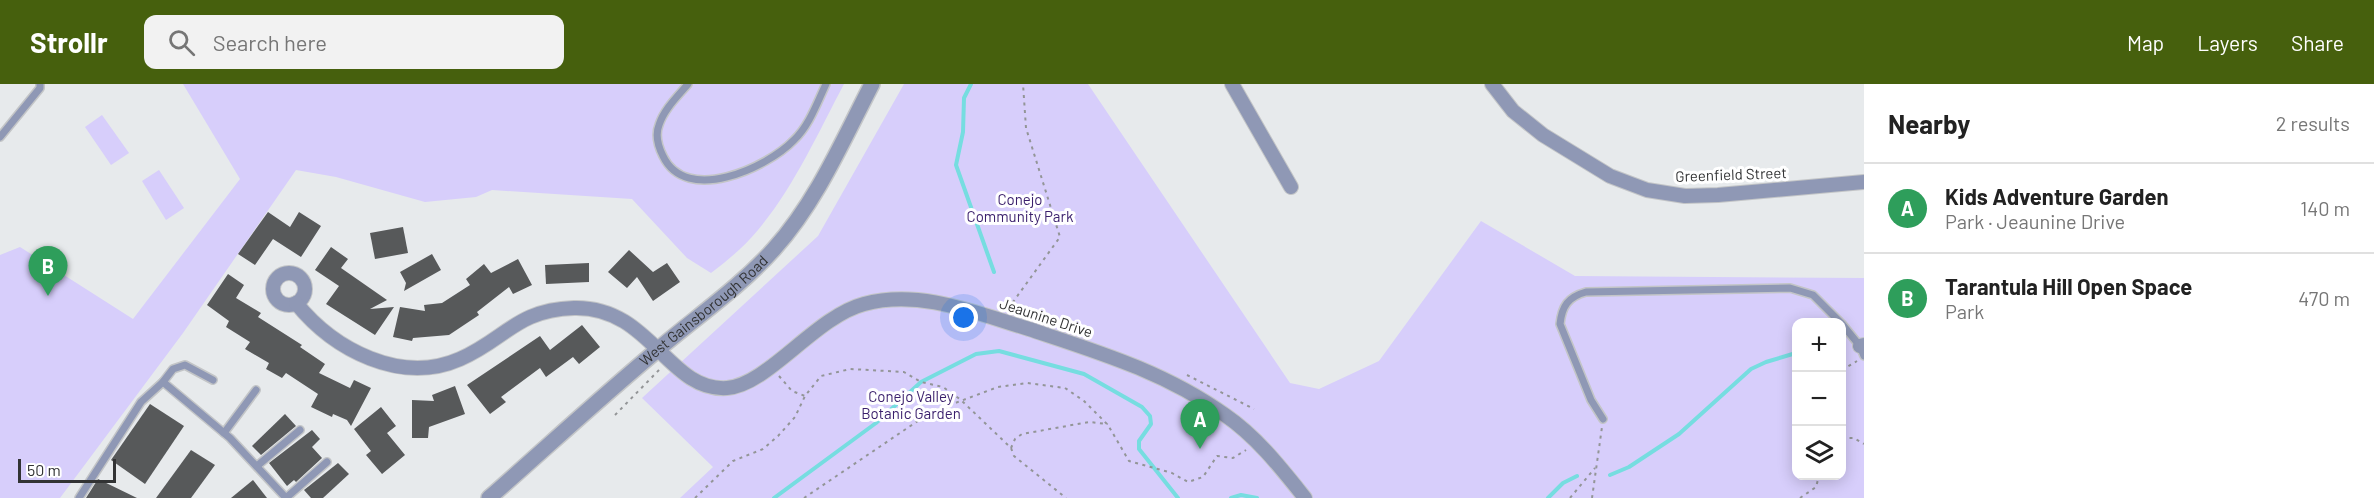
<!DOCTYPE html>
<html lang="en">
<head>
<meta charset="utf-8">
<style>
	:root { --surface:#fff; --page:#f2f2f2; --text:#222; --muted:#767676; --line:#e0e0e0; --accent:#46600d }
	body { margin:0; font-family:Barlow,sans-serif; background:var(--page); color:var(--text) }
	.controls { position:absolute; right:18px; bottom:18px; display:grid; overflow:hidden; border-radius:12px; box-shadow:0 3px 15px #0003 }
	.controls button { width:54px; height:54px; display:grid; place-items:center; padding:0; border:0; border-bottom:2px solid var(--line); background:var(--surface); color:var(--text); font:30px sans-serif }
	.scale { position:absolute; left:18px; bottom:15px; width:98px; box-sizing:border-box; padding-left:6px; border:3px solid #323334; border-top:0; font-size:16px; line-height:21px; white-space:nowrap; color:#323334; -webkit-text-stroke:4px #fff; paint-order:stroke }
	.you { position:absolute; left:964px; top:234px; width:21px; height:21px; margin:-15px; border:4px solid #fff; border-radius:50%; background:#1a73e8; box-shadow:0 0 0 9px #1a73e833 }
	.badge { display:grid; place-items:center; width:39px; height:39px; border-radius:50%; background:var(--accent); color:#fff; font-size:20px; font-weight:700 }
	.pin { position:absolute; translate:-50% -50px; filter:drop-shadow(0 2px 3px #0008) }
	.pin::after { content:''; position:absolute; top:32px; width:21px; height:18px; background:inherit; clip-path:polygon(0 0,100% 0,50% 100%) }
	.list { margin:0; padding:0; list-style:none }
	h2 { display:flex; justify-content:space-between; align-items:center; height:78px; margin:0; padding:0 24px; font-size:26px }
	h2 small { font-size:20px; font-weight:400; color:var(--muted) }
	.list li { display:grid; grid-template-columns:39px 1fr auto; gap:18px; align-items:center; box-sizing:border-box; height:90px; padding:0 24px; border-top:2px solid var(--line) }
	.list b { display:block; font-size:22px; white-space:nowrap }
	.list p { margin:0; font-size:20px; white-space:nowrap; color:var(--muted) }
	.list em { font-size:20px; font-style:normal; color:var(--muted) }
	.icon { flex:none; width:33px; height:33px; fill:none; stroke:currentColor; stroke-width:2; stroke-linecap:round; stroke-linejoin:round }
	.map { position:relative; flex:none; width:1864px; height:414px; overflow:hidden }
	header { display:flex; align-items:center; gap:36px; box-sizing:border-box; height:84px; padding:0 30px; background:var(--accent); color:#fff }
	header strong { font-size:28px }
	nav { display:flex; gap:33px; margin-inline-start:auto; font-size:21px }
	.search { width:420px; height:54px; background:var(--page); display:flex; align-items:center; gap:15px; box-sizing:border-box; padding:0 21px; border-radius:12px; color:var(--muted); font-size:22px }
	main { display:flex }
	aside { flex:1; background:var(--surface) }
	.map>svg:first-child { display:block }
	.green { fill:#d7cefb; fill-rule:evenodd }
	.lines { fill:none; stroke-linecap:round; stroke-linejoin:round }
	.stream { stroke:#76dde0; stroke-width:4 }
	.building { fill:#57595a }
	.service-casing { stroke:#c3c5c7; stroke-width:10 }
	.minor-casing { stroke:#c3c5c7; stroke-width:16 }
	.tertiary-casing { stroke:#c3c5c7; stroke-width:18 }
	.path { stroke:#939597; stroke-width:2; stroke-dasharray:3 4.5; stroke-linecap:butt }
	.service { stroke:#8f98b5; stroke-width:7 }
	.minor { stroke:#8f98b5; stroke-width:14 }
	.tertiary { stroke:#8f98b5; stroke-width:15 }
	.labels { text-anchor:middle; stroke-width:6; stroke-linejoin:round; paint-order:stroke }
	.street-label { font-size:15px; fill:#323334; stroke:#fff }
	.park-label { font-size:15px; fill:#3a1f6c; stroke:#fff }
</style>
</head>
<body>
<header>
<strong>Strollr</strong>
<div class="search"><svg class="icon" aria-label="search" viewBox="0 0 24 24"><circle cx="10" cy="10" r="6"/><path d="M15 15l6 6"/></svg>Search here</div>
<nav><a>Map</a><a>Layers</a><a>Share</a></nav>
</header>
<main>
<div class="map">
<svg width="1864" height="414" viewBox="0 0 1864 414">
	<rect width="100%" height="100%" fill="#e7eaec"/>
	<g class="green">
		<path d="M183,0H844C818,49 794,103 758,146C744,163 728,176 711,189L687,174L632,115L492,106L476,113L425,118L336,93L296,86L183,249L60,414H0V171L20,163L133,235L240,95Z"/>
		<path d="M904,0H1088L1290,299L1319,305L1379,277L1481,137L1575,192L1864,194V414H680L713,383L642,314L818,152ZM1796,238H1842V392H1796Z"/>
		<path d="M102,31L129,69L111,81L85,43Z"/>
		<path d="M159,86L184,124L166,136L142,97Z"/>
	</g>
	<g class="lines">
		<g class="stream">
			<path d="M971,0L964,14L963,48L956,81L994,188"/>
			<path d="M1610,391L1629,383L1679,350L1751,285L1766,278L1796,269"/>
			<path d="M774,414L876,339L921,298L976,270L999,267L1084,290L1142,323L1150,332L1151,340L1139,357V365L1178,414"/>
			<path d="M1231,414L1241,411L1257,414"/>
			<path d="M1548,414L1563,399L1577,392"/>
		</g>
	</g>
	<g class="building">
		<path d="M268,128L290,143L299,128L321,142L301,173L273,155L255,181L238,170Z"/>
		<path d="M403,143L408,169L375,175L370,149Z"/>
		<path d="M331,163L348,175L341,184L387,216L370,225L394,223L375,251L326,220L339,202L315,186Z"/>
		<path d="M629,166L653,188L667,179L680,198L653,217L637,193L627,204L608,188Z"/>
		<path d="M432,170L441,186L404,207L406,199L400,188Z"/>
		<path d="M518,175L532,201L513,210L509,203L477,228L479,231L449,251L413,254L412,257L393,253L400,223L425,227L424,221L442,219L470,201L466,195L484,180L491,189Z"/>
		<path d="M589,179V198L546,200L545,181Z"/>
		<path d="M228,190L244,201L236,214L261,229L258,233L302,261L300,263L325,280L319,289L350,304L354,296L371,304L351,342L347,336L333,330L332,333L311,323L318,310L286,289L282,294L266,285L269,279L245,265L250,258L226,243L229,237L207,221Z"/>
		<path d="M582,241L600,263L579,280L573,273L546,293L540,284L501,313L506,318L490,330L467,301L540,252L550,266Z"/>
		<path d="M455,302L465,330L429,343L428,354H412V316L434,317L432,311Z"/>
		<path d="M150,320L184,342L145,400L111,376Z"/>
		<path d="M381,323L396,342L387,349L405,371L382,390L366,371L371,367L354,345Z"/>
		<path d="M285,330L296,342L261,371L252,362Z"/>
		<path d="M312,346L320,355L312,363L322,374L296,398L294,396L287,402L269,379Z"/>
		<path d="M191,366L215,381L191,414H156Z"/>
		<path d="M338,379L349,390L323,414H311L304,406Z"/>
		<path d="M98,395L137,414H86Z"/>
		<path d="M253,396L267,414H231Z"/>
	</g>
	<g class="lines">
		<defs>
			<g id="service">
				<path d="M688,0C678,12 664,25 659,41C655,51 658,62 663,72C686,121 767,84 794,56C809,42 817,19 826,0"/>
				<path d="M0,53L40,4V0"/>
				<path d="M1842,240L1860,262L1864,272"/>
				<path d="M163,298L173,285L185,281L213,296"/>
				<path d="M1603,335L1591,316L1560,240C1562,222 1568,213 1586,208L1790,204L1813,211L1840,238"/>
				<path d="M224,349L256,306"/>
				<path d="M257,382L300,346"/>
				<path d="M79,414L141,318L163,298L230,354L286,414"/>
				<path d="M286,414L327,378"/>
			</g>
			<g id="minor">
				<path d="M1232,0L1291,103"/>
				<path d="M1492,0L1513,27L1543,51L1610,92L1647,106L1685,112L1718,111L1864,98"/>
				<circle cx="289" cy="205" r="16"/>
				<path d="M296,219C334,266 401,301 460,275C506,255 516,226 574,224C651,222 668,308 727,304C768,301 815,233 864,220C920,205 976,229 1029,245C1098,268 1165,288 1225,331C1257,353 1281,384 1305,414"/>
				<path d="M1860,262L1864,261"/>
			</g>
			<g id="tertiary">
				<path id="s1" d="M489,414C546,364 602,312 661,263C699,231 741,202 774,165C817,117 843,56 872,0"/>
			</g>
		</defs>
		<use href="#service" class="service-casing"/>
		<use href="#minor" class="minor-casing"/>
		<use href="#tertiary" class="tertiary-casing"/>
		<g class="path">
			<path d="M1014,226L1013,218L1060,153L1026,44L1023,0"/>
			<path d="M1842,286L1857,277"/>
			<path d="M1187,291L1254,325"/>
			<path d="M779,292L792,307L805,312"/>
			<path d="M615,331L659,286"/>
			<path d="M1842,354H1854L1864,360"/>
			<path d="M1011,364L1015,355L1022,350L1089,338L1108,340"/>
			<path d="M695,414L733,377L763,365L778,352L795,333L805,312L821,292L850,285L904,288L921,298L943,303L961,316L1011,364L1014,372L1066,414"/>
			<path d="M804,414L931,328L998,303L1027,299L1065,304L1084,317L1108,341L1129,377L1172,389L1188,398L1203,393L1217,372L1233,374L1246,366"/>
			<path d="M1570,414L1595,384"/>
			<path d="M1592,414L1602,343"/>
			<path d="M1800,414L1816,403L1819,392"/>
		</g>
		<use href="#service" class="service"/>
		<use href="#minor" class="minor"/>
		<use href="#tertiary" class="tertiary"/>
	</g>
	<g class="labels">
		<g class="street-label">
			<text transform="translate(1731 91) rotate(-2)" y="5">Greenfield Street</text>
			<text dy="5" stroke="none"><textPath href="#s1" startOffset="285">West Gainsborough Road</textPath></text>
			<text transform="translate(1046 234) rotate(18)" y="5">Jeaunine Drive</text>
		</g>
		<g class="park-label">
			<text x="1020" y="121">Conejo<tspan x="1020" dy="17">Community Park</tspan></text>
			<text x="911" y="318">Conejo Valley<tspan x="911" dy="17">Botanic Garden</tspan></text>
		</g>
	</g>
</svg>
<div class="controls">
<button>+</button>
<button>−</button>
<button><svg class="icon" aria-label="layers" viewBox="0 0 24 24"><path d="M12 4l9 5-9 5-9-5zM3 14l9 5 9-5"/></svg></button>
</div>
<div class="scale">50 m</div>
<div class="you"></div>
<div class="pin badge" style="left:1200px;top:365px;background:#2e9e5b">A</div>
<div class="pin badge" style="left:48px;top:212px;background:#2e9e5b">B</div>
</div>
<aside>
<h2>Nearby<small>2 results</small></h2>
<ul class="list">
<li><span class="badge" style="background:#2e9e5b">A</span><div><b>Kids Adventure Garden</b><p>Park · Jeaunine Drive</p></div><em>140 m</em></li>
<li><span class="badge" style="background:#2e9e5b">B</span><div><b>Tarantula Hill Open Space</b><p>Park</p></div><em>470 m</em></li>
</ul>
</aside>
</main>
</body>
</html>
